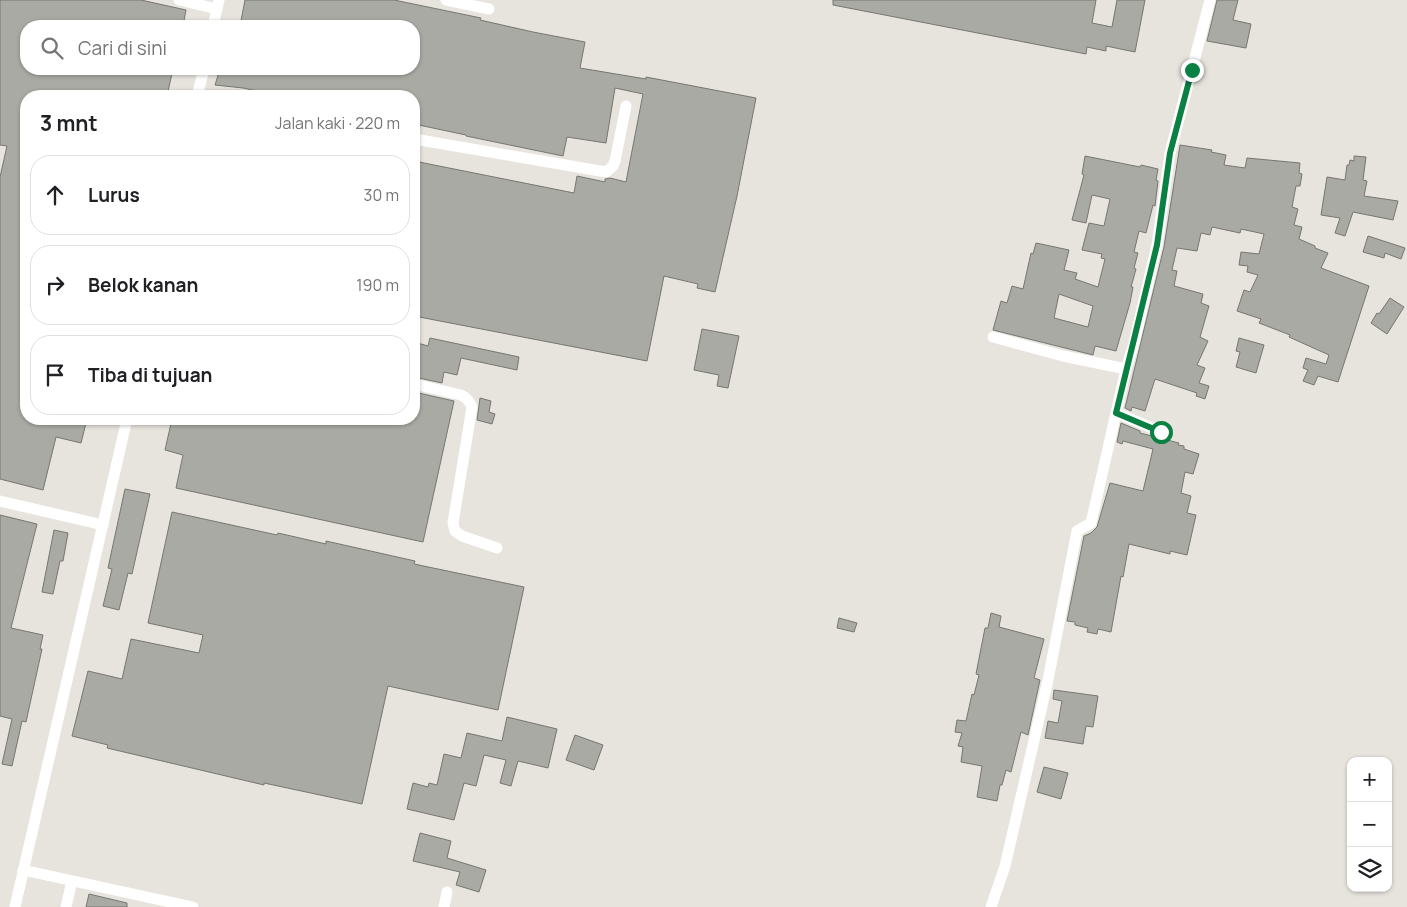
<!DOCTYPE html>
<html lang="id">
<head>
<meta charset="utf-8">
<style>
	:root { --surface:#fff; --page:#f2f2f2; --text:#202124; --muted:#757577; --line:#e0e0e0 }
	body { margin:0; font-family:Manrope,sans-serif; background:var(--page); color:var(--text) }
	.controls { position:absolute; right:15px; bottom:15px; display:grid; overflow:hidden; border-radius:10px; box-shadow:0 1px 4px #0004 }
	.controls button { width:45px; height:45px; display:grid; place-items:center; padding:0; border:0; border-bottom:1px solid var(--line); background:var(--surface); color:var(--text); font:25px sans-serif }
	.stop { position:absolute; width:15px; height:15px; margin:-11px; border:4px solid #0b8043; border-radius:50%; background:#fff }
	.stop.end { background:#0b8043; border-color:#fff; box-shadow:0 1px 5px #0008 }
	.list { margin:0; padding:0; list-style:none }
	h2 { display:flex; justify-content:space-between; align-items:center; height:65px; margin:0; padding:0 20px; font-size:21px }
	h2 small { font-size:16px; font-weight:400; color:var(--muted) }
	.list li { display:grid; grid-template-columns:32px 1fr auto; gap:15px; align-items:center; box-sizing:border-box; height:80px; margin:0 10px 10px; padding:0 10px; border:1px solid var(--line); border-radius:20px }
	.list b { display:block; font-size:19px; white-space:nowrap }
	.list em { font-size:16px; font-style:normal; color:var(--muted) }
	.icon { flex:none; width:28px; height:28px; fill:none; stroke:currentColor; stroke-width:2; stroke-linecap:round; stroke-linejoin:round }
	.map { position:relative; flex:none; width:1407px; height:907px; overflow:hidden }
	.search { position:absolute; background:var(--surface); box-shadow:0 1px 4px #0004; left:20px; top:20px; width:400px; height:55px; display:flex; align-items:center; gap:12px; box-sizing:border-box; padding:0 18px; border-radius:20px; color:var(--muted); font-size:19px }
	.panel { position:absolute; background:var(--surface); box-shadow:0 1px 4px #0004; left:20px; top:90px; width:400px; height:335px; border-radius:20px }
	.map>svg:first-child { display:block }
	.building { fill:#a9aaa3; stroke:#767770; fill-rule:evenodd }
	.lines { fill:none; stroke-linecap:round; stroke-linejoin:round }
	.minor { stroke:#fff; stroke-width:11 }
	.route { stroke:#0b8043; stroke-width:6 }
</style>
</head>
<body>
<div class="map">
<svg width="1407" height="907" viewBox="0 0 1407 907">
	<rect width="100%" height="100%" fill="#e7e3dd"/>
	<g class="building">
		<path d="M0,0H141L186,10L183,26H26V69H173L167,96H144L130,93V96H26V419H87L81,443L56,437L43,490L0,479V177L7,146L0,145Z"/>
		<path d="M245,0H394L481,18L480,20L533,32L585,42L580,68L646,79V77L756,98L737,196L715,292L697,288L698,284L664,276L647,361L414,316V161L574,193L577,176L605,182V179L610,178L626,182L643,94L615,88L606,143L567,137L563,156L466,136V135L414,124V96H280L243,88L215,85L220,69H414V26H240Z"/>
		<path d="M833,0H1096L1092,23L1112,27L1117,0H1145L1135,52L1106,46V51L1087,47L1086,54L833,5Z"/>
		<path d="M1217,0H1238L1233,20L1251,24L1246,48L1207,41Z"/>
		<path d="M1180,145L1212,150L1211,152L1226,155L1224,165L1245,168L1247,158L1300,163L1299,173L1302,174L1300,186H1296L1292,207L1298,209L1294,225L1302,227L1299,239L1315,246V248L1328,253L1321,268L1369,286L1338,382L1318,376L1314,385L1303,381L1308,370L1303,368L1306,358L1326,364L1329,355L1289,337L1290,335L1259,323L1261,319L1237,311L1244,290L1250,292L1258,275L1247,272L1248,266L1239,265L1241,252L1259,254L1264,234L1241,229L1240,233L1212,227L1210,235L1201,233L1197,251L1177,248L1172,270L1177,271L1174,286L1203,294L1201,303L1209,306L1200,337L1208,341L1197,365L1205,368L1199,383L1209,386L1205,399L1196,396L1197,393L1155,379L1145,411L1132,407L1131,411L1125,408L1164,247Z"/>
		<path d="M1085,156L1140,167L1141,165L1158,169L1156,180L1158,181L1155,206L1153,205L1146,233L1139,231L1134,252L1138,253L1134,268L1136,269L1131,287H1133L1130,303L1116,351L1095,346L1093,355L993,330L1001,301L1007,303L1012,286L1023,289L1031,253L1033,254L1036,243L1069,250L1064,270L1077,273L1075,279L1098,287L1105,259L1101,258L1102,254L1082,250L1089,223L1104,226L1110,199L1092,195L1086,223L1072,220L1084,175L1082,174ZM1059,294L1093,306L1088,327L1054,318Z"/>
		<path d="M1354,156L1366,157L1363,180L1367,181L1364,196L1398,201L1393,220L1353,212L1345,236L1335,233L1340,218L1321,215L1327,177L1345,180L1347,165H1349L1350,160L1354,161Z"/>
		<path d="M1368,236L1405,248L1401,259L1385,253L1384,258L1363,252Z"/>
		<path d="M1390,298L1404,307L1387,334L1371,323L1377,313L1379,314Z"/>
		<path d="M702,329L739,336L728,388L717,386L719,375L694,370Z"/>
		<path d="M430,338L519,357L517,370L461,358L457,375L444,372L442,383L414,377V342L428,346Z"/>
		<path d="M1239,338L1264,345L1256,373L1236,367L1240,352L1236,351Z"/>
		<path d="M414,392L454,401L423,542L176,488L183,455L165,450L172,419H414Z"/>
		<path d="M480,398L491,401L489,412L495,414L492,424L477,420Z"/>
		<path d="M1121,423L1140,431V433L1179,443L1178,445L1184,446V449L1199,454L1193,474L1185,472L1181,493L1191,496L1187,513L1196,515L1187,555L1170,551V554L1129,544L1123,577L1121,576L1111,632L1098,629L1097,634L1087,632L1088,628L1075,625V622L1067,621L1084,536L1091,533L1097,527L1110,483L1143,491L1153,449L1123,441L1122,444L1117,442Z"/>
		<path d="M125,489L150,494L132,574L128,573L119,610L103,606L112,569L108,568Z"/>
		<path d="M172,512L277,535L278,533L326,544V541L415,561L414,564L524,587L498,710L388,686L362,804L264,783V785L107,748L108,745L72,736L88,671L122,679L131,639L199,653L203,635L148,623Z"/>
		<path d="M0,515L37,524L11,628L43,635L40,649H42L26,722L22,721L12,766L2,764L12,719L0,716Z"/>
		<path d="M54,530L68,533L63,561H60L53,594L42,592Z"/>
		<path d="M991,613L1001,616L999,627L1044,639L1034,678L1040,680L1028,735L1021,732L1011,772L1006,770L1002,785H1000L997,801L977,797L982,766L961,762L963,747L958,746L962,733L955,732L957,720L966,721L972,694L974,695L979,675L976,674L985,628H988Z"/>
		<path d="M839,618L857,623L854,632L837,628Z"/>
		<path d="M1054,690L1098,696L1093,727L1086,726L1083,744L1045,738L1048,721L1058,723L1062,701L1053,699Z"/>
		<path d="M507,717L557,729L548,768L518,761L511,786L500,783L506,760L484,755L476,786L464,783L454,820L407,809L413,783L428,787L429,783L437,785L444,754L461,758L467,733L502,741Z"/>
		<path d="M575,735L603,745L594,770L566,760Z"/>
		<path d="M1044,767L1068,773L1061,799L1037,792Z"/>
		<path d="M420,833L451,841L447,858L486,870L479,892L456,885L460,872L413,861Z"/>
		<path d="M89,894L127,903V907H86Z"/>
	</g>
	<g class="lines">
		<g class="minor">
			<path d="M179,0L217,9"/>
			<path d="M446,0L489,9"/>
			<path d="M213,26L219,0"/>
			<path d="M197,96L204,69"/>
			<path d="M414,139L606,172L613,166L615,161L626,106"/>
			<path d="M993,337L1063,356L1126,369"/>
			<path d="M414,384L461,395C467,398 469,401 472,407L453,523L455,531L462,536L497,548"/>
			<path d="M1117,413L1161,432"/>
			<path d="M0,501L103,525"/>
			<path d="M23,870L193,907"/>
			<path d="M15,907L127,419"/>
			<path d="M66,907L72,881"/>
			<path d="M444,907L447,892"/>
			<path d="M991,907L1005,866L1048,680L1077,531L1091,523L1126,369L1134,343L1157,245L1170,153L1210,0"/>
		</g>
	</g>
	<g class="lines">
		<path class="route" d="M1161,432L1116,413L1157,245L1170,153L1192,70"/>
	</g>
</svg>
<div class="controls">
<button>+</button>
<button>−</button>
<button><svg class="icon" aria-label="layers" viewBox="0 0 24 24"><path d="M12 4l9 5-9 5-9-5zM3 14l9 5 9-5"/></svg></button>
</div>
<div class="stop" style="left:1161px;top:432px"></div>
<div class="stop end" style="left:1192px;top:70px"></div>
<div class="search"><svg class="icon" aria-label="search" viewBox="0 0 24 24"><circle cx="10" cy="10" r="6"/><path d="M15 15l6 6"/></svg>Cari di sini</div>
<section class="panel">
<h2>3 mnt<small>Jalan kaki · 220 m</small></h2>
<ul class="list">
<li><svg class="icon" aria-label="ahead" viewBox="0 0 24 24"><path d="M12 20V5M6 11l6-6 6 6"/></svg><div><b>Lurus</b></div><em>30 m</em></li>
<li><svg class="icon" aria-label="right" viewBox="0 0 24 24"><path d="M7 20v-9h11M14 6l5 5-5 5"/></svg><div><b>Belok kanan</b></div><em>190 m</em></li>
<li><svg class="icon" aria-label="arrive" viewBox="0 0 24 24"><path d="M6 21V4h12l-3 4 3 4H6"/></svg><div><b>Tiba di tujuan</b></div></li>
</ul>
</section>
</div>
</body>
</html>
